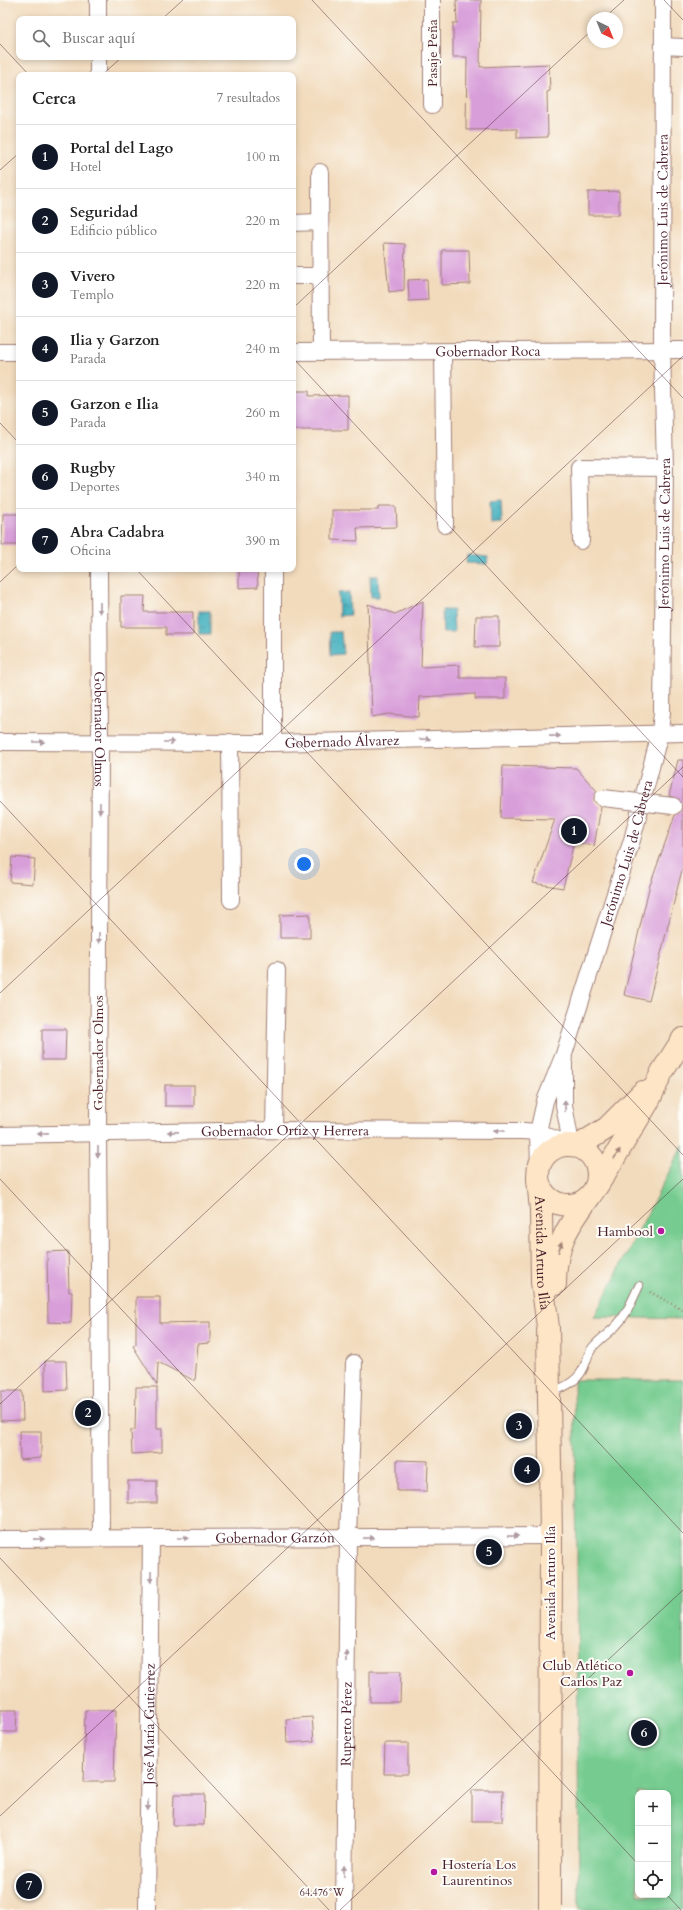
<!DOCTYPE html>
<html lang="es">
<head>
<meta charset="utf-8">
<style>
	:root { --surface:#fff; --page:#f6f6f6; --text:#222; --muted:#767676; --line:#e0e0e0; --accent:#111827 }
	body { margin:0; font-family:Cardo,serif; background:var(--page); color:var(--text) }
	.controls { position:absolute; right:12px; bottom:12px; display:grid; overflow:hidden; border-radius:8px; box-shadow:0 2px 6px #0003 }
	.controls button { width:36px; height:36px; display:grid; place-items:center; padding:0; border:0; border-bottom:1px solid var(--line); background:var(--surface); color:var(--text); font:20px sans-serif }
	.compass { position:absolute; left:587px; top:12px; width:36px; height:36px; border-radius:50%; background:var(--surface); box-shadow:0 2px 6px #0003; rotate:137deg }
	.you { position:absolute; left:304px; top:864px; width:14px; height:14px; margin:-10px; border:3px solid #fff; border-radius:50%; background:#1a73e8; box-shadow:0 0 0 6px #1a73e833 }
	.badge { display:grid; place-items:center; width:26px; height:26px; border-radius:50%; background:var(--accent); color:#fff; font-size:13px; font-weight:700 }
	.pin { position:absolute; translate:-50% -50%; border:2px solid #fff; box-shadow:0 1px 4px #0006 }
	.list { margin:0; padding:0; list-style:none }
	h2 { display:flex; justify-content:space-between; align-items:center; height:52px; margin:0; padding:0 16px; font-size:17px }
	h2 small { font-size:13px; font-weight:400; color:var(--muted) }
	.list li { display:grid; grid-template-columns:26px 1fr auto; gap:12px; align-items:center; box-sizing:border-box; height:64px; padding:0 16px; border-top:1px solid var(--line) }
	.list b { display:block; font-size:15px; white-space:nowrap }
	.list p { margin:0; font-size:13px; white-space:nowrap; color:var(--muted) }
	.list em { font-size:13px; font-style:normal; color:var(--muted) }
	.icon { flex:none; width:22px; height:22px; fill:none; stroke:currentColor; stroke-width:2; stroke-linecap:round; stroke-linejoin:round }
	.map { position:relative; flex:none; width:683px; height:1910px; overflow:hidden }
	.search { position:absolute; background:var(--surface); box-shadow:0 2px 6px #0003; left:16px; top:16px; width:280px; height:44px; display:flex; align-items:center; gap:10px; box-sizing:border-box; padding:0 14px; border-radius:8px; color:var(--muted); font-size:15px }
	.panel { position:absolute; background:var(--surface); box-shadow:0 2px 6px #0003; left:16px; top:72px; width:280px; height:500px; border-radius:8px }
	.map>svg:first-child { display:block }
	.pitch { fill:#76cc90; stroke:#60765e; fill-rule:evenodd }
	.water { fill:url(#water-ripples); stroke:#466874 }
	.building { fill:#d89ed9 }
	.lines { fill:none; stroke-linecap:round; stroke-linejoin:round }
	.lane-casing { stroke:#9e7d74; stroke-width:10 }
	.street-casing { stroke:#9e7d74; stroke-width:18 }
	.secondary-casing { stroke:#9e7d74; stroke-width:24 }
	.path { stroke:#9e7d74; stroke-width:2.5; stroke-dasharray:1 3; stroke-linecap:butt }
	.lane { stroke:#fff; stroke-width:8 }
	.street { stroke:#fff; stroke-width:16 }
	.secondary { stroke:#fde5c5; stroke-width:22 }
	.street-bridge-casing { stroke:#9e7d74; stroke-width:18; stroke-linecap:butt }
	.street-bridge { stroke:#fff; stroke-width:16 }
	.oneway { fill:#ae9aa0 }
	.oneway2 { fill:#a48278 }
	.ticks { fill:none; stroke:#4a1f2b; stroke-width:1; stroke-opacity:0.45 }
	.poi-dot { fill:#b5179e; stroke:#fdfcf7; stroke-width:1.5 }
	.labels { text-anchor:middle; stroke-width:4; stroke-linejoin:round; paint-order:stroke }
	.street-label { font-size:14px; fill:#4a1f2b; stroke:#fdfcf7 }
	.poi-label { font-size:14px; fill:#4a1f2b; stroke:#fdfcf7; text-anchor:end }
	.ticks-label { font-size:10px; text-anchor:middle; fill:#4a1f2b; stroke:#fdfcf7; stroke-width:4; stroke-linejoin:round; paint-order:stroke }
</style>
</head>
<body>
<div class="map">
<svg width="683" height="1910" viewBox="0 0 683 1910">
	<defs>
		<pattern id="water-ripples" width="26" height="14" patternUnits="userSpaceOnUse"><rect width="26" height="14" fill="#42b0be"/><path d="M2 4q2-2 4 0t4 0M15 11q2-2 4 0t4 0" fill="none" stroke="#398f9b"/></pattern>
	</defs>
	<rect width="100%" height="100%" fill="#fdfcf7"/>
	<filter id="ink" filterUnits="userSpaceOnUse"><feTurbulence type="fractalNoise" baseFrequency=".025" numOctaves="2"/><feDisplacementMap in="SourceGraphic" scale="8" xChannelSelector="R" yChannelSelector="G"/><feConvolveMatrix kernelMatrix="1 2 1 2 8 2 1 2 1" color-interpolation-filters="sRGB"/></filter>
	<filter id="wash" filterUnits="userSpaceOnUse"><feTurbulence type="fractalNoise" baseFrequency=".012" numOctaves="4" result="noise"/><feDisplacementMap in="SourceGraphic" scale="16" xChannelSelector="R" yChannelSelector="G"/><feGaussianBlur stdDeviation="0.9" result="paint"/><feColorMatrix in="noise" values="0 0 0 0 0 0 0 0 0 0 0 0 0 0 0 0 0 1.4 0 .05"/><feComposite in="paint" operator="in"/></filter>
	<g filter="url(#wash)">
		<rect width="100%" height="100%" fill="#f2dbbd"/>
		<g class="pitch">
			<path d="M683,1145V1319L594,1317Z"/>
			<path d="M574,1380H683V1910H579L577,1553ZM638,1793H668V1895H638Z"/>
		</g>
		<g class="water">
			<path d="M501,500L502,523L491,524L490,501Z"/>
			<path d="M467,555L488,557L487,564L466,563Z"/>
			<path d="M370,576H378L379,597H371Z"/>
			<path d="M349,592L350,615L339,616L338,593Z"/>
			<path d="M442,610H453L454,632L443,633Z"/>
			<rect x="199" y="611" width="11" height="23"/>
			<path d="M330,632H341L343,654L331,655Z"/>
		</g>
		<g id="blocks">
			<g class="building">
				<path d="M456,0H481L480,67L549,64L550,91L547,92L548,137L517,138V129L466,130L467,57H453V23H457Z"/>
				<path d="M619,191V215H588V192Z"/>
				<path d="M384,243L405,244L404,290L389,292Z"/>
				<path d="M442,250H469L470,284L442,285Z"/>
				<path d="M427,279L428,300L409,301L408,280Z"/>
				<path d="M293,391H309V396L348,395V430H293Z"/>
				<path d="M378,506H396L397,527L357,528L358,541L332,540V510H378Z"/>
				<path d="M3,514H19V545H2Z"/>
				<path d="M239,569H257L258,587L239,588Z"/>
				<path d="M121,596H145L144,612H193V635H166V627H121Z"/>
				<path d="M423,601L421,667L459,665L460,678H505V699H475V694L420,697L419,717L389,714L372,717L368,604L395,614Z"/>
				<path d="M476,616H499V647H475Z"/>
				<path d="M678,760H683V866L649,1001L624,995L649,888L675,815L680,812L682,807L679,799L669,796Z"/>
				<path d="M503,766L576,768L597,791L594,797V801L601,807L594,846L574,842L563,888L533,883L555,819L501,818Z"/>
				<path d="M12,857L35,859L33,884L10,882Z"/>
				<path d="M310,914V938H280V915Z"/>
				<path d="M42,1029H66L65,1060H42Z"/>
				<rect x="165" y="1085" width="29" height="21"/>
				<path d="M68,1251L69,1292H72L71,1323L48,1322L47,1252Z"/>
				<path d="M136,1297H160V1323L210,1322V1343L198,1344L195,1381L158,1362L157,1385L133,1346L136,1344Z"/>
				<path d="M45,1361H66L67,1390L45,1391Z"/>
				<path d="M136,1387H157V1429H162V1452L132,1454L131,1430H135Z"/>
				<path d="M1,1391H22L23,1420L1,1421Z"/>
				<path d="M19,1431H41V1458L20,1460Z"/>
				<path d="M397,1460L428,1461L427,1491H397Z"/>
				<rect x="128" y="1481" width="29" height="22"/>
				<path d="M370,1671H401L400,1702H370Z"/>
				<path d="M0,1710H17L16,1732H0Z"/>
				<path d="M85,1710H116L114,1782H83Z"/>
				<path d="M312,1717L314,1741L287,1743L286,1719Z"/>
				<path d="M385,1743H408V1774H384Z"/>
				<path d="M472,1790H503L502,1821H472Z"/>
				<path d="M174,1794H205L204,1825H173Z"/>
			</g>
		</g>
	</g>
	<g filter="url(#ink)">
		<use href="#blocks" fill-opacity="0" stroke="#9e7d74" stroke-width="1"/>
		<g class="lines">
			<defs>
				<path id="lane" d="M550,1393C562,1388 575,1383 582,1371C587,1363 586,1356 593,1347C600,1339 609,1333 616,1326C627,1315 632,1300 639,1286"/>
				<g id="street">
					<path d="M98,0V19"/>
					<path d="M432,0V105"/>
					<path d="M663,46L683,47"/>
					<path d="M98,57V75"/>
					<path d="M320,172L321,352"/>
					<path d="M293,223L319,222"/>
					<path d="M293,276H320"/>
					<path d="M0,352H19"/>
					<path id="s1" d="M293,352L683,350"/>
					<path d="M443,352L445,525"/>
					<path d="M581,541L579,467L665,468"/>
					<path id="s2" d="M99,569L100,742L98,1133L101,1538"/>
					<path id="s3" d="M0,742L273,743L683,733"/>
					<path d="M230,742L231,900"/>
					<path d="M273,743V569"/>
					<path d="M564,1060V1105L571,1144"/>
					<path d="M274,1130L277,970"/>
					<path id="s4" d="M0,1135L274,1130L523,1131L538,1132L567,1144"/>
					<path id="s5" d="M539,1166L538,1132L545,1101L564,1054L632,840L660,733L662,712L665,468L662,350L663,0"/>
					<path id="s6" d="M0,1539L551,1536"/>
					<path id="s7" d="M147,1910L151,1538"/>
					<path id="s8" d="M344,1910L348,1538L354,1363"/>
				</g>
				<g id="secondary">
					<circle cx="568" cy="1175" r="30"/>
					<path d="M578,1146L607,1128L643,1092"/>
					<path id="s9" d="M538,1179L541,1210L542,1282L548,1327L551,1536L550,1910"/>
					<path d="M597,1186L648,1102L662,1072L683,1039"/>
					<path d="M555,1284C555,1245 567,1227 590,1196"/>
				</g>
			</defs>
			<use href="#lane" class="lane-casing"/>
			<use href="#street" class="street-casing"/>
			<use href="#secondary" class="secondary-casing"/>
			<path class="path" d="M650,1292L683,1310"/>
			<use href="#lane" class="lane"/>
			<use href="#street" class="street"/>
			<use href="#secondary" class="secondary"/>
			<defs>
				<path id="street-bridge" d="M603,798L673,806"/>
			</defs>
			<use href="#street-bridge" class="street-bridge-casing"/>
			<use href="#street-bridge" class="street-bridge"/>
		</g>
		<defs><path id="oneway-solid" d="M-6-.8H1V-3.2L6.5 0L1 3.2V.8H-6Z"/></defs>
		<g class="oneway">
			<use href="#oneway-solid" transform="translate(100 608) rotate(90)"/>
			<use href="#oneway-solid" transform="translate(555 736) rotate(-1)"/>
			<use href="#oneway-solid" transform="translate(425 739) rotate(-1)"/>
			<use href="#oneway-solid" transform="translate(39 742)"/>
			<use href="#oneway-solid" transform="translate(169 742)"/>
			<use href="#oneway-solid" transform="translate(100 808) rotate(90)"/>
			<use href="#oneway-solid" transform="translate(99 938) rotate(90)"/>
			<use href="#oneway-solid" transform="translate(565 1106) rotate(-92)"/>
			<use href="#oneway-solid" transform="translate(499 1131) rotate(-180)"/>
			<use href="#oneway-solid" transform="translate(173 1132) rotate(179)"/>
			<use href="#oneway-solid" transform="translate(43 1134) rotate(179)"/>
			<use href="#oneway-solid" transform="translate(98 1152) rotate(90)"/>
			<use href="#oneway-solid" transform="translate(513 1536) rotate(-1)"/>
			<use href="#oneway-solid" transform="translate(183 1538)"/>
			<use href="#oneway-solid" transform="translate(369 1538) rotate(-1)"/>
			<use href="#oneway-solid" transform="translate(39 1539) rotate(-1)"/>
			<use href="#oneway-solid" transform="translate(151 1577) rotate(91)"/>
			<use href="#oneway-solid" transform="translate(347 1657) rotate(-89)"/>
			<use href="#oneway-solid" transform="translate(148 1805) rotate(91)"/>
			<use href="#oneway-solid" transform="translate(344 1871) rotate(-89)"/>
		</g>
		<g class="oneway2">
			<use href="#oneway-solid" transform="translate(617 1154) rotate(-58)"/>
			<use href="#oneway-solid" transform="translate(560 1247) rotate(-72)"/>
		</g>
	</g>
	<path class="ticks" d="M312,0L683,398M664,0L683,20M604,18L624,0M162,19L183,0M0,44L29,75M102,75L122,57M0,170L19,153M293,308L593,29M293,358L683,777M0,423L19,443M136,569L683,1155M0,582L19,564M0,801L683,1533M0,993L683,356M0,1179L638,1864M0,1404L683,767M0,1558L329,1910M0,1816L683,1179M667,1895L681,1910M340,1910L683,1590"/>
	<g class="poi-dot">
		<circle cx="661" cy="1231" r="4"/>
		<circle cx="630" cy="1673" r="4"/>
		<circle cx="434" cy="1872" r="4"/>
	</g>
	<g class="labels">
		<g class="street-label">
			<text transform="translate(432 53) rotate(-90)" y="5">Pasaje Peña</text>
			<text dy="5" stroke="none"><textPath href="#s5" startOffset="975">Jerónimo Luis de Cabrera</textPath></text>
			<text dy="5" stroke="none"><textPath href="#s1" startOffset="195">Gobernador Roca</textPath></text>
			<text dy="5" stroke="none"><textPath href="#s5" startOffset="651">Jerónimo Luis de Cabrera</textPath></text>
			<text dy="5" stroke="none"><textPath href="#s2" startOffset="160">Gobernador Olmos</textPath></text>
			<text dy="5" stroke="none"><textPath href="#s3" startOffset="342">Gobernado Álvarez</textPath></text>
			<text dy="5" stroke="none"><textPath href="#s5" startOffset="327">Jerónimo Luis de Cabrera</textPath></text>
			<text transform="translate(98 1053) rotate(-90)" y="5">Gobernador Olmos</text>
			<text dy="5" stroke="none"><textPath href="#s4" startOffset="285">Gobernador Ortiz y Herrera</textPath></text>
			<text dy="5" stroke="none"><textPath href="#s9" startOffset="74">Avenida Arturo Ilía</textPath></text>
			<text dy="5" stroke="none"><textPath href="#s6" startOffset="275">Gobernador Garzón</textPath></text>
			<text transform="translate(550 1583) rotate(-90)" y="5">Avenida Arturo Ilía</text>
			<text dy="5" stroke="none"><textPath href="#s7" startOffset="186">José María Gutierrez</textPath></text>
			<text dy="5" stroke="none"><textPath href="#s8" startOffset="186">Ruperto Pérez</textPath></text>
		</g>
		<g class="poi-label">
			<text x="653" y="1236">Hambool</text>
			<text x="622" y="1670">Club Atlético<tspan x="622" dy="16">Carlos Paz</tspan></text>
			<text x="442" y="1869" text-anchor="start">Hostería Los<tspan x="442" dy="16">Laurentinos</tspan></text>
		</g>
	</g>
	<g class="ticks-label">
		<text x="322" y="1896">64.476°W</text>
	</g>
</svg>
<div class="controls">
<button>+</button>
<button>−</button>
<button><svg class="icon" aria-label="locate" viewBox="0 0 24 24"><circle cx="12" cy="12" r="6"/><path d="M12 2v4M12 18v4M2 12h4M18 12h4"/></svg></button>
</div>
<svg class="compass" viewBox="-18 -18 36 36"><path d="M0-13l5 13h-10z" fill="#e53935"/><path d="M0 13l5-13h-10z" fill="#767676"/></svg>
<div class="you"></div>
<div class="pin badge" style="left:574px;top:831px">1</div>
<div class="pin badge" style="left:88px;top:1413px">2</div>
<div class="pin badge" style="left:519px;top:1426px">3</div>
<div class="pin badge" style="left:527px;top:1470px">4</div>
<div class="pin badge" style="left:489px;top:1552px">5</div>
<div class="pin badge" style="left:644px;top:1733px">6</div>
<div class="pin badge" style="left:29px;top:1886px">7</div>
<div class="search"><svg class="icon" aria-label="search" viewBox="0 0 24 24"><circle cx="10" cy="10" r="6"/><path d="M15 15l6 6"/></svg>Buscar aquí</div>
<section class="panel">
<h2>Cerca<small>7 resultados</small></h2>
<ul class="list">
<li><span class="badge">1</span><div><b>Portal del Lago</b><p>Hotel</p></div><em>100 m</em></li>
<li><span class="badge">2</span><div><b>Seguridad</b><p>Edificio público</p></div><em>220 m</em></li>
<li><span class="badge">3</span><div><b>Vivero</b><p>Templo</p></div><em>220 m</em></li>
<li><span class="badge">4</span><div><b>Ilia y Garzon</b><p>Parada</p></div><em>240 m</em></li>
<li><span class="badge">5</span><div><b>Garzon e Ilia</b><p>Parada</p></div><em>260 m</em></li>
<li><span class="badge">6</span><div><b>Rugby</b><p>Deportes</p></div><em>340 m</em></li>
<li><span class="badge">7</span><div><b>Abra Cadabra</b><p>Oficina</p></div><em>390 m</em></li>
</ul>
</section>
</div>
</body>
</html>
